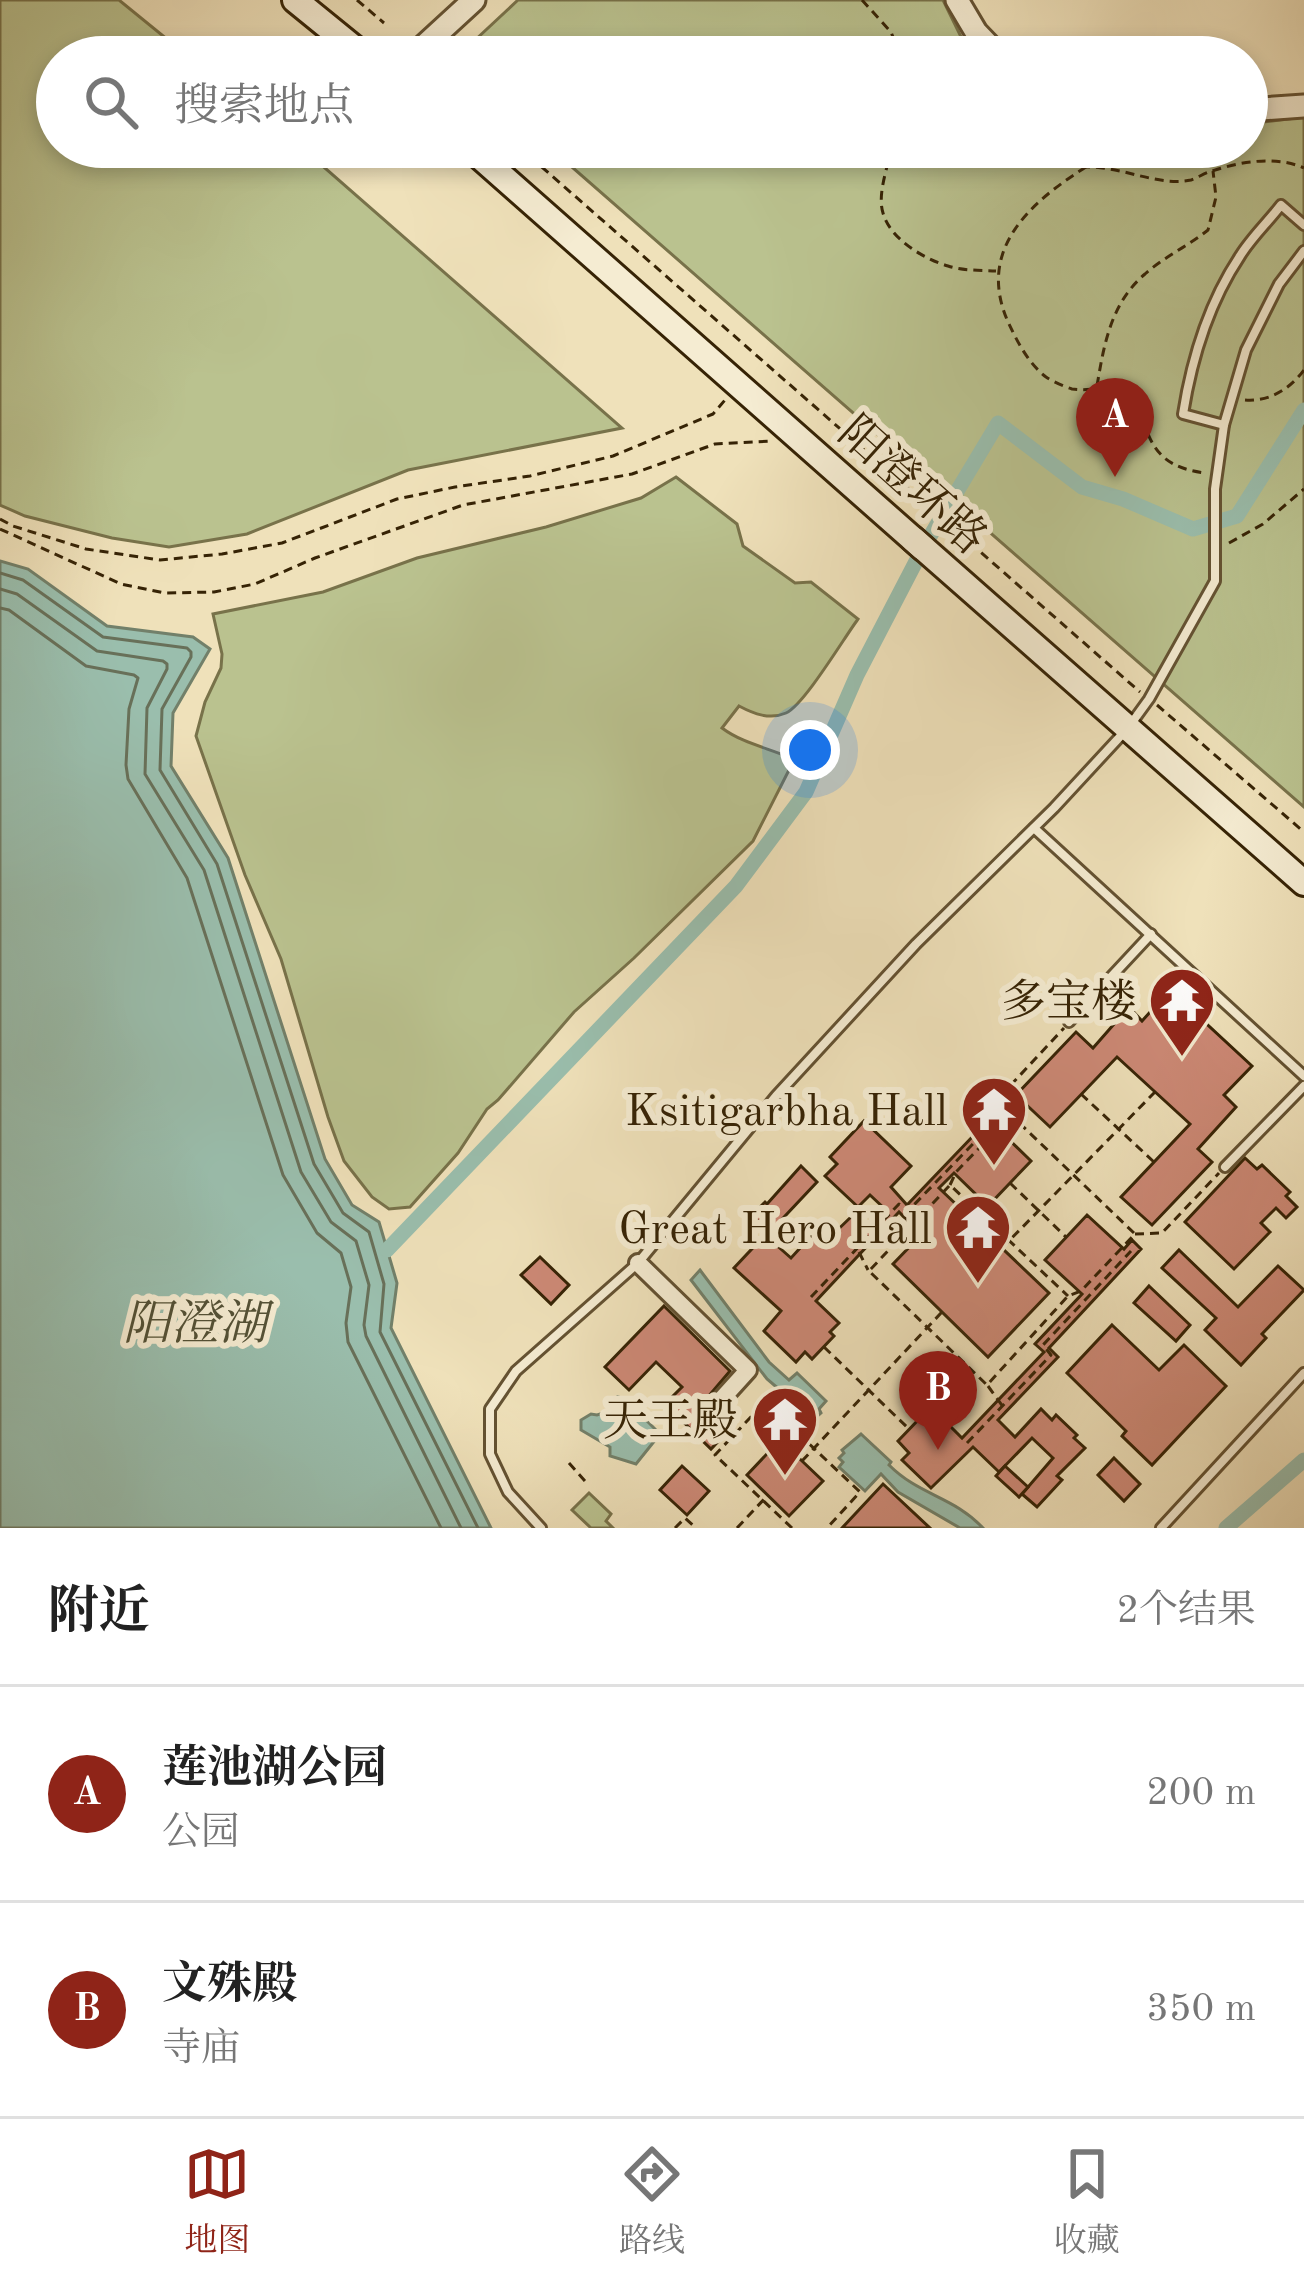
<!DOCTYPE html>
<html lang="zh">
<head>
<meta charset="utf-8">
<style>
	:root { --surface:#fff; --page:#f6f6f6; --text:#222; --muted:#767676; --line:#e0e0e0; --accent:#8f2418 }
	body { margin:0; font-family:"Old Standard TT","Noto Serif SC",serif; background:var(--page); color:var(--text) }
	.you { position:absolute; left:810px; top:750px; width:42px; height:42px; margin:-30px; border:9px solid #fff; border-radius:50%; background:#1a73e8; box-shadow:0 0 0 18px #1a73e833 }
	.badge { display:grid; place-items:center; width:78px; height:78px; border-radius:50%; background:var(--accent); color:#fff; font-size:39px; font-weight:700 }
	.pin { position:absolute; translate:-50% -99px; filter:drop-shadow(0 3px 6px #0008) }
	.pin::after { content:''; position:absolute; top:63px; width:42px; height:36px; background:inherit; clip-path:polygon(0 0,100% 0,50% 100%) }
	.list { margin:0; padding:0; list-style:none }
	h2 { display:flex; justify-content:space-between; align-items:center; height:156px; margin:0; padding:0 48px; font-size:51px }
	h2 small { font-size:39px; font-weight:400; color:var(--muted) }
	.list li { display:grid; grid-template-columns:78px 1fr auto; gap:36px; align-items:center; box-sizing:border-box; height:216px; padding:0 48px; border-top:3px solid var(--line) }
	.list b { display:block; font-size:45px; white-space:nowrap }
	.list p { margin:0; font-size:39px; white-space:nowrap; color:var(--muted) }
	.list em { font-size:39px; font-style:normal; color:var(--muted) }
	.icon { flex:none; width:66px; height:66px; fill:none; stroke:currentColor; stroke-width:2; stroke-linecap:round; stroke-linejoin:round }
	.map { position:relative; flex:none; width:1304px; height:1528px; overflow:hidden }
	.search { position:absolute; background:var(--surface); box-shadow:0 6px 18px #0003; left:36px; right:36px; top:36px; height:132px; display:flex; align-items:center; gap:30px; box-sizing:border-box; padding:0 42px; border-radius:66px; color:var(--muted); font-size:45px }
	.sheet { height:588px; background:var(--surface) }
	nav { display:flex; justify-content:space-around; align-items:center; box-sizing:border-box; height:168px; border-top:3px solid var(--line); background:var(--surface); font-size:33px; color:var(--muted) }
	nav a { display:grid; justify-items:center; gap:6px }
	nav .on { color:var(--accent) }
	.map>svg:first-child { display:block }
	.green { fill:#bac28f; stroke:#78724a; stroke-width:3 }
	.water { fill:#9abead; stroke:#72806a; stroke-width:3 }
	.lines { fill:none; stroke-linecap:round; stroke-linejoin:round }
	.shore { stroke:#687059; stroke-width:3 }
	.canal { stroke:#9abead; stroke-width:15 }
	.building { fill:#cd8976; stroke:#362305; stroke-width:3 }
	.service-casing { stroke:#645232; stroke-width:14 }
	.minor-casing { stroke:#645232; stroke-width:22 }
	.tertiary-casing { stroke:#645232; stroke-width:27 }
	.secondary-casing { stroke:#362305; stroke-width:30 }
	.path { stroke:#362305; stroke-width:3; stroke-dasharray:9 6; stroke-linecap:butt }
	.service { stroke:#f5ecd2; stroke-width:8 }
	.minor { stroke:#f5ecd2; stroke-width:16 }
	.tertiary { stroke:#f5ecd2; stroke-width:21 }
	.secondary { stroke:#f5ecd2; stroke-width:24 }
	.labels { text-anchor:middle; stroke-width:12; stroke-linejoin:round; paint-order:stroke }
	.street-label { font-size:45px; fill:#362305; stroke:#f5ecd2 }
	.poi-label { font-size:45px; fill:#362305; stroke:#f5ecd2; text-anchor:end }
	.water-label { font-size:48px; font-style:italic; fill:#545237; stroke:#f5ecd2 }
</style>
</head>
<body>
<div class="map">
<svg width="1304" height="1528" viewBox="0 0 1304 1528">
	<rect width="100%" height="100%" fill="#efe1ba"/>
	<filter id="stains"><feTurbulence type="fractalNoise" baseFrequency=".00167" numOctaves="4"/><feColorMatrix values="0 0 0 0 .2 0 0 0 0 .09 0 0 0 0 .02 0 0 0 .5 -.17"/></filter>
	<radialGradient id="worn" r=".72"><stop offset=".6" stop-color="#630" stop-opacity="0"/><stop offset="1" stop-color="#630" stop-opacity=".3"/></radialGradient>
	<g class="green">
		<path d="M0,0H119L189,57H57V147H301L622,428L408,470L247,534L169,547L112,538L25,516L0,505Z"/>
		<path d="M518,0H943L968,51L974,57H457Z"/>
		<path d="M1304,117V807L549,147H1247V124Z"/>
		<path d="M676,477L737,524L743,546L795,583L811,582L858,619C844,638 804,705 786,713C770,720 754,714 739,706L722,728C742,743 768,748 791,758L790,768L753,841L634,958L574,1012L498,1100L487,1109L458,1153L410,1207L389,1209L372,1197L344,1161L328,1117L281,959L245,875L196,736L205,702L221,668L222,654L213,614L323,592L417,558L546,527L641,498Z"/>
		<path d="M589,1493L611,1514L606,1521L613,1528H591L572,1510Z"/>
	</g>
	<g class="water">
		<path d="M0,561L28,569L107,626L193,637L210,649L173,713L171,766L228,858L325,1159L352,1205L379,1222L397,1283L391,1328L491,1528H0Z"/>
		<path d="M700,1270L769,1362L789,1380L797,1373L826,1401L819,1409L821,1413L811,1422L809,1421L804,1426L799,1421L796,1424L771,1401L780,1390L767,1379L691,1280Z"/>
		<path d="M618,1397L632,1401L635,1409L660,1434L636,1464L610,1456V1447L581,1430V1420L591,1414L597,1415L617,1409Z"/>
		<path d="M861,1434L891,1462L889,1465C920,1496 953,1496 983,1528H960L898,1492L881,1474L865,1491L839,1467L843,1462L839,1458L844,1453L842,1450Z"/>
	</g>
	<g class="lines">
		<g class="shore">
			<path d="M0,573L23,580L103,637L187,648L191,652V657L162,709L160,770L217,864L314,1164L343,1213L369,1232L384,1284L380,1332L478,1528"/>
			<path d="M0,589L17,594L97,651L163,661L167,664V669L147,708L145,774L204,870L301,1172L331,1222L356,1241L369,1285L364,1325L366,1336L461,1528"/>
			<path d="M0,608L9,610L86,666L134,675L138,678L129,709L126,765L128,779L187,878L283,1175L317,1233L341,1253L351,1287L346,1323L348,1342L441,1528"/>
		</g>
		<g class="canal">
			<path d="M387,1250L736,886L806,792L857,675L923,548L998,423L1082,487L1123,499L1193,529L1237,516L1304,410"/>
			<path d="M1226,1528L1304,1460"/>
		</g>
	</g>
	<g class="building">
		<path d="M1170,990L1252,1066L1224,1095L1236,1107L1198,1149L1212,1162L1152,1225L1121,1197L1190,1124L1117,1057L1050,1127L1016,1095L1076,1032L1093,1048L1129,1007L1142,1021Z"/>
		<path d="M997,1111L1006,1119L997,1128L1031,1161L988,1206L954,1173L939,1188L1049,1293L988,1357L893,1264L921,1235L899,1212L816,1301L839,1323L830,1332L834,1336L812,1359L805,1352L796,1362L764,1331L781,1311L734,1268L765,1235L791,1258L813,1234L823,1244L853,1215L868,1230L886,1210L870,1195L858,1207L825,1176L837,1164L830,1157L864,1121L911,1166L891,1187L907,1205Z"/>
		<path d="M1245,1158L1257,1169L1262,1165L1290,1192L1286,1196L1297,1207L1286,1218L1276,1208L1261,1223L1270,1232L1234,1269L1185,1222Z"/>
		<path d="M801,1166L817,1182L769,1233L752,1215L765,1202L767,1204Z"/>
		<path d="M1087,1215L1124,1249L1132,1240L1141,1249L1049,1348L1058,1357L998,1420L1015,1437L1041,1409L1052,1420L1056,1415L1077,1435L1074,1438L1085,1448L1057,1476L1062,1480L1037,1507L1022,1494L1053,1458L1032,1438L999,1472L973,1447L931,1488L902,1460L909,1453L898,1441L923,1415L930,1422L938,1414L962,1438L1044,1352L1035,1344L1082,1294L1045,1260Z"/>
		<path d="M1179,1250L1238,1307L1278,1266L1304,1290L1262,1334L1266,1338L1241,1365L1205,1330L1216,1318L1162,1268Z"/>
		<path d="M540,1257L569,1285L551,1304L521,1275Z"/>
		<path d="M1149,1286L1190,1325L1176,1341L1134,1303Z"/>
		<path d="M664,1306L730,1371L702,1404L729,1430L711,1449L665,1404L682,1387L656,1362L629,1390L605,1367Z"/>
		<path d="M1112,1325L1159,1370L1184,1345L1226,1386L1152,1465L1122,1436L1126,1431L1067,1373Z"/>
		<path d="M780,1440L823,1481L789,1516L747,1475Z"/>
		<path d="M1114,1458L1140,1484L1124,1501L1098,1475Z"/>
		<path d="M682,1466L709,1491L687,1515L660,1490Z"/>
		<path d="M1005,1466L1028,1487L1019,1497L996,1476Z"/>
		<path d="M883,1484L930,1528H842Z"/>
	</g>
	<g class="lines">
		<defs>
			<g id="service">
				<path d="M1224,425L1183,414C1192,357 1208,304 1240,256C1251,238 1268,222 1281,205L1304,225"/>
				<path d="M1034,828L1304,1076"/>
				<path d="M1069,1022L1151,934"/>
				<path d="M1225,1167L1304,1086"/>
				<path d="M541,1528L508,1492L490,1454V1409L516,1371L638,1263L776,1096L916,944L1054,808L1128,728L1149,699L1215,581V489L1224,425L1246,350L1279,284L1304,251"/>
				<path d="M1161,1528L1304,1373"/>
			</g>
			<path id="minor" d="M638,1263L748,1370L719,1402"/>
			<g id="tertiary">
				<path d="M957,0L976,32L1000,57"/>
				<path d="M412,57L474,0"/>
				<path d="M1247,110L1304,106"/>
			</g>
			<g id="secondary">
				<path d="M295,0L365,57"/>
				<path d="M469,147L923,548"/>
				<path d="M913,539L1304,883"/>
			</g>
		</defs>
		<use href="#service" class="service-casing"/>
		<use href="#minor" class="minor-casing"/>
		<use href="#tertiary" class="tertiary-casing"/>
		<use href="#secondary" class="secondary-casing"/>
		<g class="path">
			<path d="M357,0L384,23"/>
			<path d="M862,0L891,32L901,57"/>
			<path d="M519,147L1140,692"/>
			<path d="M892,147C888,166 877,194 883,213C890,239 924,259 948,266C963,271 980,270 996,271"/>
			<path d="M1087,147L1086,167C1122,166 1158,187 1191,180C1197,178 1203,174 1209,172C1238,162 1275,155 1304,168"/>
			<path d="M1086,167C1029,203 975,251 1009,324C1018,343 1029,364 1046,377C1052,381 1065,387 1072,389C1089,392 1110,384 1126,395C1138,403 1140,412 1145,426C1155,457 1173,469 1205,473"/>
			<path d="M1097,386C1104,344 1111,303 1145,274C1164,257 1188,246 1208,230L1216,197L1213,171"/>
			<path d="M1245,400C1269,402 1290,389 1304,370"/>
			<path d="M0,519L13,526L86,549L160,560L222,554L282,543L397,499L455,487L530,476L613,456L713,414L725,400"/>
			<path d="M0,529L121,584L165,593L214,592L255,584L315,558L463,505L632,474L715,444L772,441"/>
			<path d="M1229,543L1263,524L1304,489"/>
			<path d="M1157,705L1304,832"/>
			<path d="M1081,1094L1154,1162"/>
			<path d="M1011,1115L1009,1087L1064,1028"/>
			<path d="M1010,1183L1066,1237"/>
			<path d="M950,1185L956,1172L1011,1115L1135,1234L1081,1291L1068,1296L987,1385L869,1271L950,1185L1068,1296"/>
			<path d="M1135,1234L1162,1233L1219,1173"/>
			<path d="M1002,1248L1155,1092"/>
			<path d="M859,1252L868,1270"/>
			<path d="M811,1297L899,1204L907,1212L998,1118"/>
			<path d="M824,1347L909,1429"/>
			<path d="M988,1386L1006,1411"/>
			<path d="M967,1443L1051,1355L1043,1345L1131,1251"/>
			<path d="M802,1461L942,1312"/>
			<path d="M569,1463L585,1481"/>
			<path d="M675,1528L685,1518L696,1528"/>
			<path d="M737,1528L768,1495"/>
			<path d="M792,1528L715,1455L765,1402L860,1492L827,1528"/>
		</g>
		<use href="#service" class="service"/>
		<use href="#minor" class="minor"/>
		<use href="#tertiary" class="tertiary"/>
		<use href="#secondary" class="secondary"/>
	</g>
	<defs>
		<symbol id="temple-pin" viewBox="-11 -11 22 30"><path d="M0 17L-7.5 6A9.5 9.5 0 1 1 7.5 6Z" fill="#8f2418" stroke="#f5ecd2"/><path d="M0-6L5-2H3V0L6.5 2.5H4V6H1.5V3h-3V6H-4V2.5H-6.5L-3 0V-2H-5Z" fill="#fff"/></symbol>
	</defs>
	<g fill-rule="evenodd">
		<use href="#temple-pin" x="1144" y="962" width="76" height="104"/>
		<use href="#temple-pin" x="956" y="1071" width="76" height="104"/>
		<use href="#temple-pin" x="940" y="1189" width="76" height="104"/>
		<use href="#temple-pin" x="747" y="1381" width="76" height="104"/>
	</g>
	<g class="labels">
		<g class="street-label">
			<text transform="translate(914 484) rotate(42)" y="16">阳澄环路</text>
		</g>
		<g class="poi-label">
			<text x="1136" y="1016">多宝楼</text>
			<text x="948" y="1125">Ksitigarbha Hall</text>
			<text x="932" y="1243">Great Hero Hall</text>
			<text x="738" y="1435">天王殿</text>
		</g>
		<g class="water-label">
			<text x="195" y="1339">阳澄湖</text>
		</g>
	</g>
	<rect width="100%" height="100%" filter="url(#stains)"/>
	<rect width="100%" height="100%" fill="url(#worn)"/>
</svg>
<div class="you"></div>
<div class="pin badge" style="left:1115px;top:477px">A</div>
<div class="pin badge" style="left:938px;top:1450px">B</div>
<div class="search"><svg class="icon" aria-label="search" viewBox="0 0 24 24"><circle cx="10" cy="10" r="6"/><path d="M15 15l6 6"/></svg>搜索地点</div>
</div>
<section class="sheet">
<h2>附近<small>2个结果</small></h2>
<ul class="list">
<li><span class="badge">A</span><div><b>莲池湖公园</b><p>公园</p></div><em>200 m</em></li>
<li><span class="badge">B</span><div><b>文殊殿</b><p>寺庙</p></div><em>350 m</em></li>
</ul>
</section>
<nav>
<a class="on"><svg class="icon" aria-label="map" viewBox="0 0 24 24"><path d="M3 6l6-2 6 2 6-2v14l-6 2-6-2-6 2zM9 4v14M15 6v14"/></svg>地图</a>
<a><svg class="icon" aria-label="directions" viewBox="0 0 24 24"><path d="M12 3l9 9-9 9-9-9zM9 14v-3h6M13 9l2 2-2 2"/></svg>路线</a>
<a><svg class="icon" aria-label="saved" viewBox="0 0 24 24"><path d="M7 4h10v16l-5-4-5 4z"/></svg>收藏</a>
</nav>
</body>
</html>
